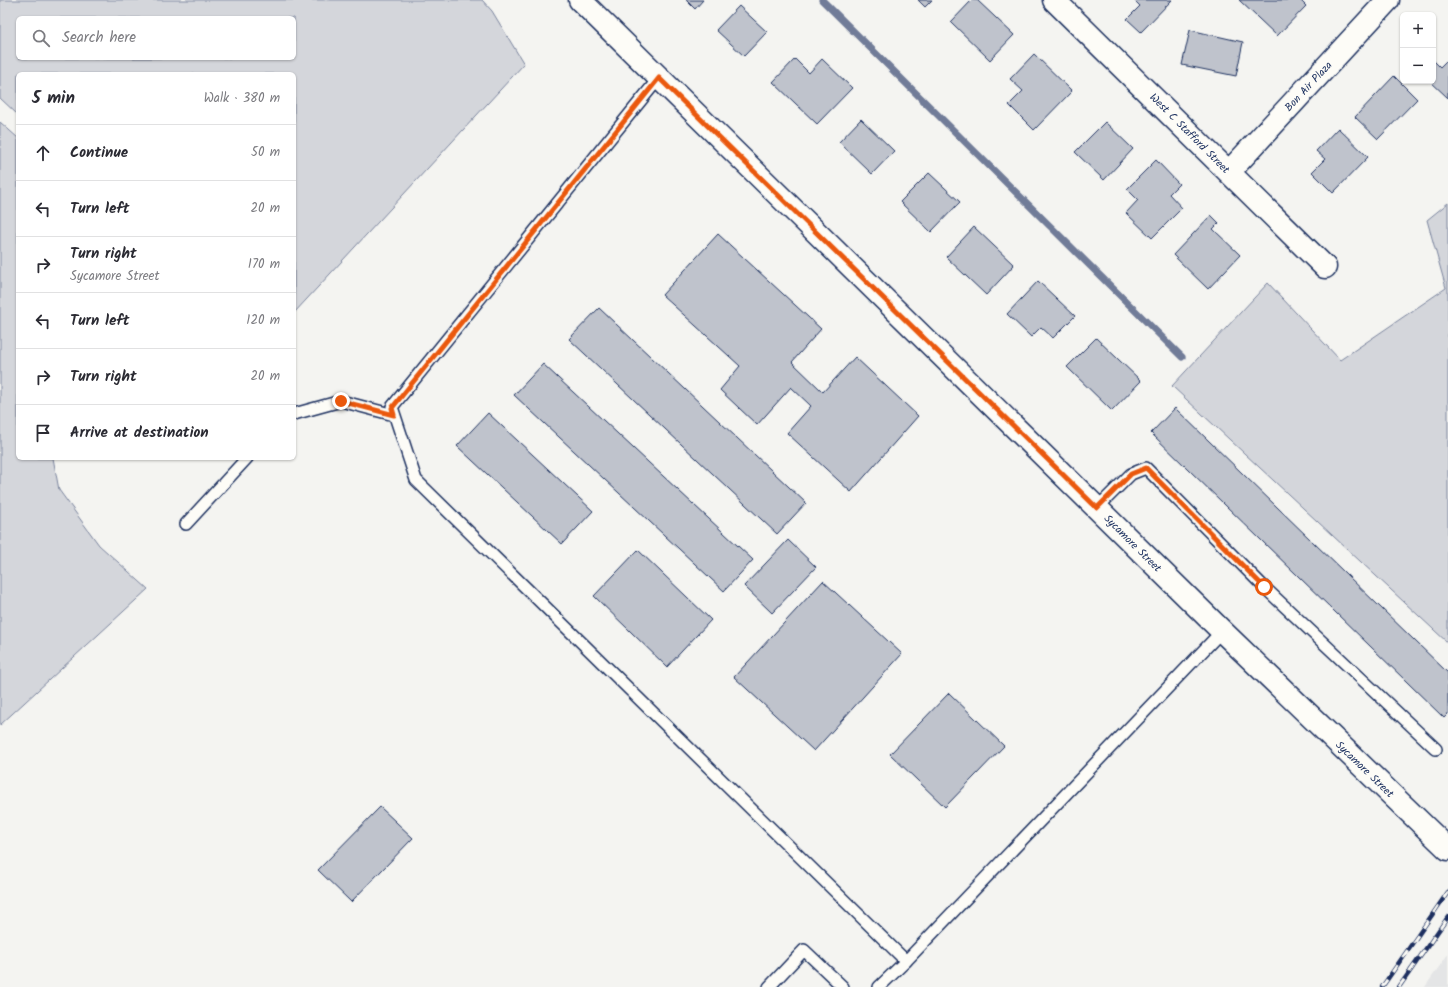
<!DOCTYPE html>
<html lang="en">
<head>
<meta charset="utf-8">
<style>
	:root { --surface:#fff; --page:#f7f7f7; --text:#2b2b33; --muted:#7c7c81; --line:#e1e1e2 }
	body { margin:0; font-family:Kalam,sans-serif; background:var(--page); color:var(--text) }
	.controls { position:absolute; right:12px; top:12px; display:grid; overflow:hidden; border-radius:6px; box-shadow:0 1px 3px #0004 }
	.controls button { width:36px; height:36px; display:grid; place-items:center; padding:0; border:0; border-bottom:1px solid var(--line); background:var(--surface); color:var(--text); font:20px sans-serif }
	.stop { position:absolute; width:12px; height:12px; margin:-9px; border:3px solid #ea580c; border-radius:50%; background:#fff }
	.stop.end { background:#ea580c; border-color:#fff; box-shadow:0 1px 4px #0008 }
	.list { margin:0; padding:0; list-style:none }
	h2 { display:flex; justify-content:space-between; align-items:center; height:52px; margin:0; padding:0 16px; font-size:17px }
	h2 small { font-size:13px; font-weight:400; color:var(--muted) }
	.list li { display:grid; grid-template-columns:26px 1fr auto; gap:12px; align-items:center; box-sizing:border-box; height:56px; padding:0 16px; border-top:1px solid var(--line) }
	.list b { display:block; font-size:15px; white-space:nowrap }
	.list p { margin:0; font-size:13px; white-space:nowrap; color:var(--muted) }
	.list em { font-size:13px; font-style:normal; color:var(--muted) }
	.icon { flex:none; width:22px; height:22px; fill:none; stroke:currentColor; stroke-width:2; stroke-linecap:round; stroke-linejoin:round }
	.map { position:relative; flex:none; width:1448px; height:987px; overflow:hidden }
	.search { position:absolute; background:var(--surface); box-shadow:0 1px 3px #0004; left:16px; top:16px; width:280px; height:44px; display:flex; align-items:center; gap:10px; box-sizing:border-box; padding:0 14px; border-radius:6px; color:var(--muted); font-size:15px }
	.panel { position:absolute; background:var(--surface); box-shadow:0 1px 3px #0004; left:16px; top:72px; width:280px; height:388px; border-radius:6px }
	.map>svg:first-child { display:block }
	.built { fill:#e4e5e6 }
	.green { fill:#d4d6db; stroke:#78829c; fill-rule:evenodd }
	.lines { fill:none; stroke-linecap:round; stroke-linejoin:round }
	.stream { stroke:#717c98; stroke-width:7 }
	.building { fill:#bfc3cc; stroke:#1b2f5e }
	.service-casing { stroke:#1b2f5e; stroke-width:14 }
	.minor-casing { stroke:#1b2f5e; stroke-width:25 }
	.tertiary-casing { stroke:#1b2f5e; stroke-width:25 }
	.service { stroke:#fdfcf7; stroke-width:11 }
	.minor { stroke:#fdfcf7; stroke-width:22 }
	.tertiary { stroke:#fdfcf7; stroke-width:22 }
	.rail-casing { stroke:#1b2f5e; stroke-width:4.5 }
	.rail { stroke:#fdfcf7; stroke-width:3; stroke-dasharray:9; stroke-linecap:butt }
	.route { stroke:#ea580c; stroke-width:5 }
	.labels { text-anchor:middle; stroke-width:3; stroke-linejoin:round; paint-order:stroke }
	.street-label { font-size:11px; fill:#1b2f5e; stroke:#fdfcf7 }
</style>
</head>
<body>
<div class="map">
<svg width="1448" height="987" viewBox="0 0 1448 987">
	<rect width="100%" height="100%" fill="#f4f4f1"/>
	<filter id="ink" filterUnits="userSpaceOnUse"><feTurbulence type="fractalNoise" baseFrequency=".025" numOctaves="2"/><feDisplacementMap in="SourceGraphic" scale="8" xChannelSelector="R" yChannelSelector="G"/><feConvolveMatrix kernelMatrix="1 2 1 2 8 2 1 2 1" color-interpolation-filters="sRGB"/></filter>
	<g filter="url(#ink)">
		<path class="built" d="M1448,954V987H1425Z"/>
		<g class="green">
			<path d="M0,0H482L492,11L524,64L294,313V74H18V115L0,98ZM18,18H294V58H18Z"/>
			<path d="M0,122L18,138V458H53L59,490L99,545L148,589L0,725Z"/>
			<path d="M1448,203V643L1172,386L1268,283L1340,360L1446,288L1427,220Z"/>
		</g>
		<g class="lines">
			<path class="stream" d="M822,0L1182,357"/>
		</g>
		<g class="building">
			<path d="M686,0H703L695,9Z"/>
			<path d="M918,0H932L925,7Z"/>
			<path d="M972,0H977L1014,35L990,60L951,22Z"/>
			<path d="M1134,0H1172L1141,32L1127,19L1140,6Z"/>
			<path d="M1239,0H1300L1306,6L1277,36Z"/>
			<path d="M739,6L767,32L744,56L716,30Z"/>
			<path d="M1190,30L1243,42L1236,76L1182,65Z"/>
			<path d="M1034,54L1072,91L1034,130L1009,105L1023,91L1010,79Z"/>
			<path d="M795,59L809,73L822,59L852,88L817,124L773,82Z"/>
			<path d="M1448,59V98L1430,81H1433V60L1440,67Z"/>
			<path d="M1394,76L1417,99L1378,139L1355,117Z"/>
			<path d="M861,119L894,151L872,174L839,142Z"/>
			<path d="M1105,122L1133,149L1104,180L1075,152Z"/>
			<path d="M1338,128L1368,157L1333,193L1312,172L1325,159L1316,151Z"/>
			<path d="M1156,160L1179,184L1169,194L1182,208L1152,238L1126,213L1138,200L1127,189Z"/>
			<path d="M929,173L960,202L931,232L900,202Z"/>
			<path d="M1211,215L1219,223L1213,229L1240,255L1208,289L1173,255Z"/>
			<path d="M974,227L1014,265L986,295L946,257Z"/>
			<path d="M718,234L821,329L792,362L823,392L855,357L918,416L851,492L787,433L811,406L791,387L757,425L720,390L740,366L662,295Z"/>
			<path d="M1038,281L1075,316L1053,338L1041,327L1031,337L1007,314Z"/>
			<path d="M599,308L806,503L777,534L569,339Z"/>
			<path d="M1096,338L1141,381L1112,411L1067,367Z"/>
			<path d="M543,364L753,560L724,591L514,395Z"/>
			<path d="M1175,408L1448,673V714L1444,718L1151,433Z"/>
			<path d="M488,413L593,511L562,544L457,446Z"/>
			<path d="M788,540L816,567L772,613L744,586Z"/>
			<path d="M638,550L711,620L667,667L594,596Z"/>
			<path d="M823,581L902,654L814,751L734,677Z"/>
			<path d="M949,693L1004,746L945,807L890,754Z"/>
			<path d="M380,807L413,838L351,902L318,870Z"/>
		</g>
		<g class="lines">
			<defs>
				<g id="service">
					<path d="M659,78L392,407L416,480L906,961L1222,631"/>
					<path d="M294,414L341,401L394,415"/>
					<path d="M1097,508L1131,474L1146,468L1264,587L1436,749"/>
					<path d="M186,524L247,458"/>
					<path d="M769,987L804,950L843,987"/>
					<path d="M879,987L906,961"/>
				</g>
				<g id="minor">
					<path d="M1054,0L1325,267"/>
					<path d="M1229,172L1388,0"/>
				</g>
				<path id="tertiary" d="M580,0L1222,631L1448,849"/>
			</defs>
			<use href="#service" class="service-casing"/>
			<use href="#minor" class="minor-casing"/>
			<use href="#tertiary" class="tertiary-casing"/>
			<use href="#service" class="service"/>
			<use href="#minor" class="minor"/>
			<use href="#tertiary" class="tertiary"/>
			<defs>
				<g id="rail">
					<path d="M1382,987L1448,892"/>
					<path d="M1399,987L1448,917"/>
				</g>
			</defs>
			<use href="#rail" class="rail-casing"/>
			<use href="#rail" class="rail"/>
		</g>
	</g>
	<g class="lines" filter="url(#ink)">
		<path class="route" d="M341,401L394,415L392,408L659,78L1097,508L1131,474L1146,468L1264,587"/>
	</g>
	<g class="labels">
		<g class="street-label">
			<text transform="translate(1308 86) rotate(-47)" y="4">Bon Air Plaza</text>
			<text transform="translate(1190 133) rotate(45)" y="4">West C Stafford Street</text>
			<text transform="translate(1133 543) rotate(45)" y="4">Sycamore Street</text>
			<text transform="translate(1365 769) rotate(44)" y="4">Sycamore Street</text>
		</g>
	</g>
</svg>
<div class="controls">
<button>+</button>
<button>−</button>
</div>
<div class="stop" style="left:1264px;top:587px"></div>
<div class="stop end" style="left:341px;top:401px"></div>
<div class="search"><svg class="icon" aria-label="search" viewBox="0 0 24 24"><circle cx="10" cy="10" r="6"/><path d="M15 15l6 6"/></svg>Search here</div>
<section class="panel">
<h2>5 min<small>Walk · 380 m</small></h2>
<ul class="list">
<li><svg class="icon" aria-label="ahead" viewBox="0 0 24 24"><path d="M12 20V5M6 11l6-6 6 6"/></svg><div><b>Continue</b></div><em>50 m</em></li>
<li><svg class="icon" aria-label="left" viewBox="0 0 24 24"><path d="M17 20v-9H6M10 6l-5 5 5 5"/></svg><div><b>Turn left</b></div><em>20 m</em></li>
<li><svg class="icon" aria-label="right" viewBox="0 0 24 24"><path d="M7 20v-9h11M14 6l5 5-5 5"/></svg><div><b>Turn right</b><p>Sycamore Street</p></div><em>170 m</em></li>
<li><svg class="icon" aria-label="left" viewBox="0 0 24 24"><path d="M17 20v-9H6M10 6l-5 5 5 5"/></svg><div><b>Turn left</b></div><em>120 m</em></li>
<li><svg class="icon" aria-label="right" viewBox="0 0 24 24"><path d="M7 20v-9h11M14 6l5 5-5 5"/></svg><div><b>Turn right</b></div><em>20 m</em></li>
<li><svg class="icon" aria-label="arrive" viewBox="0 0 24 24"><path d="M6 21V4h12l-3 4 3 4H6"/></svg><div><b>Arrive at destination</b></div></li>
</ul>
</section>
</div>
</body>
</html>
